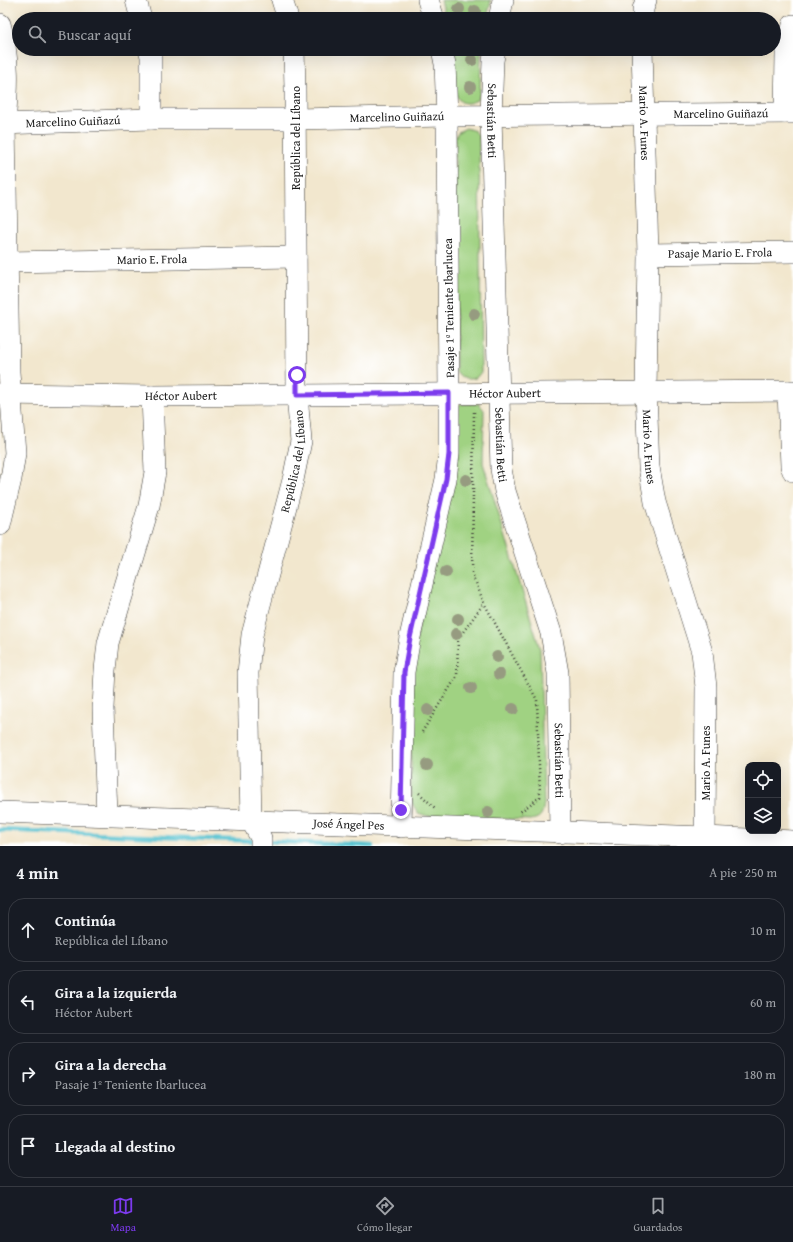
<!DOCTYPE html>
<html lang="es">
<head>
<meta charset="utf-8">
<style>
	:root { --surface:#171b24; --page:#20242c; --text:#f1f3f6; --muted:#9ea1a6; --line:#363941; --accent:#7c3aed }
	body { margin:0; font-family:"Gentium Book Plus",serif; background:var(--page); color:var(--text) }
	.controls { position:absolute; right:12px; bottom:12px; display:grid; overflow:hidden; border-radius:8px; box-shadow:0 4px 16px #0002 }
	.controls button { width:36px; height:36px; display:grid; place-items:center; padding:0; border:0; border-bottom:1px solid var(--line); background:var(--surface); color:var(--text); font:20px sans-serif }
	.stop { position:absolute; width:12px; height:12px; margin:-9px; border:3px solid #7c3aed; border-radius:50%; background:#fff }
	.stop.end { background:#7c3aed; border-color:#fff; box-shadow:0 1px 4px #0008 }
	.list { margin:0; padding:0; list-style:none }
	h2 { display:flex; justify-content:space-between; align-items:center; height:52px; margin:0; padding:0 16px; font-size:17px }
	h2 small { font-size:13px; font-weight:400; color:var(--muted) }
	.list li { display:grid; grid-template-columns:26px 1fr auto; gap:12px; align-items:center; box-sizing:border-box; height:64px; margin:0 8px 8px; padding:0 8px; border:1px solid var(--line); border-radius:16px }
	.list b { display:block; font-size:15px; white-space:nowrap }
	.list p { margin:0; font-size:13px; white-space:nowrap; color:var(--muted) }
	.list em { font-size:13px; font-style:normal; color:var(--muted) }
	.icon { flex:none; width:22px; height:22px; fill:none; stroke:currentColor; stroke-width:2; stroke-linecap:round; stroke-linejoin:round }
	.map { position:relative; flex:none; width:793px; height:846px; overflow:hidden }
	.search { position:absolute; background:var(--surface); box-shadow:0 4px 16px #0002; left:12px; right:12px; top:12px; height:44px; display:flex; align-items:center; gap:10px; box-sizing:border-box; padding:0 14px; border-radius:22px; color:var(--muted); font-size:15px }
	.sheet { height:340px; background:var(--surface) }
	nav { display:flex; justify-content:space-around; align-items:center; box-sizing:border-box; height:56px; border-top:1px solid var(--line); background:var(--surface); font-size:11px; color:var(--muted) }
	nav a { display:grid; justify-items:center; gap:2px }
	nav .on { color:var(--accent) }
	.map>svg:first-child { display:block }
	.green { fill:#a0d282; stroke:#5e774f }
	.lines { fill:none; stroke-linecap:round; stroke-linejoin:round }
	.stream { stroke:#56c2d0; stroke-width:4.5 }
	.minor-casing { stroke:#3c3a37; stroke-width:22 }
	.path { stroke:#3c3a37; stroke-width:2.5; stroke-dasharray:1 3; stroke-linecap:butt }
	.minor { stroke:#fff; stroke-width:21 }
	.tree { fill:#969b80 }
	.route { stroke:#7c3aed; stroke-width:5 }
	.labels { text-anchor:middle; stroke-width:3.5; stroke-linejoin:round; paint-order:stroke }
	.street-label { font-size:12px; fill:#1c1c1c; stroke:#fff }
</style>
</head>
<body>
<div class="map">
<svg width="793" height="846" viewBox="0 0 793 846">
	<rect width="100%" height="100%" fill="#fff"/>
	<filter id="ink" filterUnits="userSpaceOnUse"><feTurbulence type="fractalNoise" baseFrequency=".025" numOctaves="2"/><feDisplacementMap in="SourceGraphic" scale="8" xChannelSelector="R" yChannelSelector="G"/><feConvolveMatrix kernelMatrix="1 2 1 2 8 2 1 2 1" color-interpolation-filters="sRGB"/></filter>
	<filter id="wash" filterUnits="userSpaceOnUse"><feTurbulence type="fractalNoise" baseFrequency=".012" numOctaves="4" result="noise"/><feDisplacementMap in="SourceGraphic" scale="16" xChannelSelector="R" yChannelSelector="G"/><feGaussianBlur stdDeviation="0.9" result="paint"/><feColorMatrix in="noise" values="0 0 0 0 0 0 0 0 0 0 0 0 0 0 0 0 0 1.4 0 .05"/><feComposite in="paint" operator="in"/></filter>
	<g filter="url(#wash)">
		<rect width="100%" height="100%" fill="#f2e7ce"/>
		<g class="green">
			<path d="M441,0H491L487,19H446Z"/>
			<path d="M452,49H481L480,93L477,100C455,111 454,90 454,74C453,66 453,57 452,49Z"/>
			<path d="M466,128L475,131L479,137L481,372L476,378C466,380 463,380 456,371L455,138L458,132Z"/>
			<path d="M459,404H479L484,410L483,463L540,649L544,804C542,814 542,818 531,820L427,816L418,813L413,805L411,797L412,663Z"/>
		</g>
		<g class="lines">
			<g class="stream">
				<path d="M0,830L256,841"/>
				<path d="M265,841L372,846"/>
			</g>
		</g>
	</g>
	<g filter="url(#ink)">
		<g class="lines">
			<defs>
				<g id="minor">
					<path d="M136,0L141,19"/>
					<path d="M282,0L288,19"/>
					<path d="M428,0L434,19"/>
					<path d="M499,19L503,0"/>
					<path d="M643,19V9L646,0"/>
					<path d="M0,24C10,57 8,89 5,124L9,372L15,453L11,479L0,525"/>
					<path d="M149,49L151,56V119"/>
					<path id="s1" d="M495,49L493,61L491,116L501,469L505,491L551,633L558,673L560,833"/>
					<path id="s2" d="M642,49L648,254L646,392L649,467L655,502L702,652L706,687L705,837"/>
					<path d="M785,113L786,55L793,25"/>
					<path id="s3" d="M0,124L151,119H295L447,116L793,113"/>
					<path id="s4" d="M648,254L793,252"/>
					<path id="s5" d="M7,262L296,257"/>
					<path d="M788,391L791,466L793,471"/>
					<path id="s6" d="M0,394L152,396L297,395L793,391"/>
					<path id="s7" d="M0,812L705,837L793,841"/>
					<path d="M107,815L103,708L105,670L108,643L149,506L155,472L152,396"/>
					<path d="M401,827L404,672L410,637L446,479L449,454V393L447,116L445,64L442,49"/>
					<path id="s8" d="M261,846V838L251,820L248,673L252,635L293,480L301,441L297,395L295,89L294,49"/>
				</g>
			</defs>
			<use href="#minor" class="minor-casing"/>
			<g class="path">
				<path d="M474,412L472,573L484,603L537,700L540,797L520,812"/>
				<path d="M422,732L457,676L458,639L484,603"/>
				<path d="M419,793L436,809"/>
			</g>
			<use href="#minor" class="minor"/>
		</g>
		<g class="tree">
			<circle cx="459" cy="9" r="6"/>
			<circle cx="475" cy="11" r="6"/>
			<circle cx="472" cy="60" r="6"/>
			<circle cx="470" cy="87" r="6"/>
			<circle cx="474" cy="314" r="6"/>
			<circle cx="466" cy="480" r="6"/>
			<circle cx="446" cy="572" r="6"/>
			<circle cx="458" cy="619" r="6"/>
			<circle cx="456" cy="634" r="6"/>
			<circle cx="497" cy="657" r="6"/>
			<circle cx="499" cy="674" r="6"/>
			<circle cx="471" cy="688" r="6"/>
			<circle cx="513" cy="709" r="6"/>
			<circle cx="428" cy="710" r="6"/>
			<circle cx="427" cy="765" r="6"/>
			<circle cx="488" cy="812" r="6"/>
		</g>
	</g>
	<g class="lines" filter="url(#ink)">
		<path class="route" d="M297,375V395L449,393V454L446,479L410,638L404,672L401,810"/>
	</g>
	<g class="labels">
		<g class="street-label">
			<text dy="4" stroke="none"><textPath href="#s3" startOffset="721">Marcelino Guiñazú</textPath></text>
			<text dy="4" stroke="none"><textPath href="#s3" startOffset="397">Marcelino Guiñazú</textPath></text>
			<text dy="4" stroke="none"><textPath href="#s1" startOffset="72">Sebastián Betti</textPath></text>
			<text dy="4" stroke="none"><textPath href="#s3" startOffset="73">Marcelino Guiñazú</textPath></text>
			<text dy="4" stroke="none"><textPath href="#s2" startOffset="74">Mario A. Funes</textPath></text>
			<text transform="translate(296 138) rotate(-90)" y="4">República del Líbano</text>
			<text dy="4" stroke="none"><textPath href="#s4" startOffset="72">Pasaje Mario E. Frola</textPath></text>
			<text dy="4" stroke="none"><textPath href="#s5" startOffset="145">Mario E. Frola</textPath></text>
			<text transform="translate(449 308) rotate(-91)" y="4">Pasaje 1º Teniente Ibarlucea</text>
			<text dy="4" stroke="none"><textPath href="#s6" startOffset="505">Héctor Aubert</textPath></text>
			<text dy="4" stroke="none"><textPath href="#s6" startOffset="181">Héctor Aubert</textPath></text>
			<text dy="4" stroke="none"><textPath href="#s1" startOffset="396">Sebastián Betti</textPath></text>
			<text dy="4" stroke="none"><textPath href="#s2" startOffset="398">Mario A. Funes</textPath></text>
			<text dy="4" stroke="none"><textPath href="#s8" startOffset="393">República del Líbano</textPath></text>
			<text dy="4" stroke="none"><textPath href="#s1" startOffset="720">Sebastián Betti</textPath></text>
			<text transform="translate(706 763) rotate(-90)" y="4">Mario A. Funes</text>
			<text dy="4" stroke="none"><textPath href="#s7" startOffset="349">José Ángel Pes</textPath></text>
		</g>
	</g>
</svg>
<div class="controls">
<button><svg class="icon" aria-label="locate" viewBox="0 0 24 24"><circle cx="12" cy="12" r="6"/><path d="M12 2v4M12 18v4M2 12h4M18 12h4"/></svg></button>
<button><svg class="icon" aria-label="layers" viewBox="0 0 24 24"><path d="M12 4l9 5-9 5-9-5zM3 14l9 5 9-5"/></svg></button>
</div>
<div class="stop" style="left:297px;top:375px"></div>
<div class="stop end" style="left:401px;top:810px"></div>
<div class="search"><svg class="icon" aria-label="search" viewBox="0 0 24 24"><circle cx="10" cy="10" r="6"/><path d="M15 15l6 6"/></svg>Buscar aquí</div>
</div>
<section class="sheet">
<h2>4 min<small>A pie · 250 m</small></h2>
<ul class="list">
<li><svg class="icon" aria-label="ahead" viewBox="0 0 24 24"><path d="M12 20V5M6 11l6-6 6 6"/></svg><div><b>Continúa</b><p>República del Líbano</p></div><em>10 m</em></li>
<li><svg class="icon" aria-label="left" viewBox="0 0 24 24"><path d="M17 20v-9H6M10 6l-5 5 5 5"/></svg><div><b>Gira a la izquierda</b><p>Héctor Aubert</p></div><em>60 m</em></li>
<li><svg class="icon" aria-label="right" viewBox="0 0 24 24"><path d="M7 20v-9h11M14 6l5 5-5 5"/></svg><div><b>Gira a la derecha</b><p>Pasaje 1º Teniente Ibarlucea</p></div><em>180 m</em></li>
<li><svg class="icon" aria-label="arrive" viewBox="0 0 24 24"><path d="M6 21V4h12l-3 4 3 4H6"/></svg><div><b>Llegada al destino</b></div></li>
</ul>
</section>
<nav>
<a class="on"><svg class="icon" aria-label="map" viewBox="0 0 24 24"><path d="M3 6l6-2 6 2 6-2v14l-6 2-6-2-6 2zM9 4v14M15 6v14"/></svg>Mapa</a>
<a><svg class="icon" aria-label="directions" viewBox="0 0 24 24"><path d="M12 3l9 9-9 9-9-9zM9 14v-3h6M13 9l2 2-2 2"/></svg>Cómo llegar</a>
<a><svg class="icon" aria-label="saved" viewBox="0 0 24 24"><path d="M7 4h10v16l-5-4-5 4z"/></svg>Guardados</a>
</nav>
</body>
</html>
